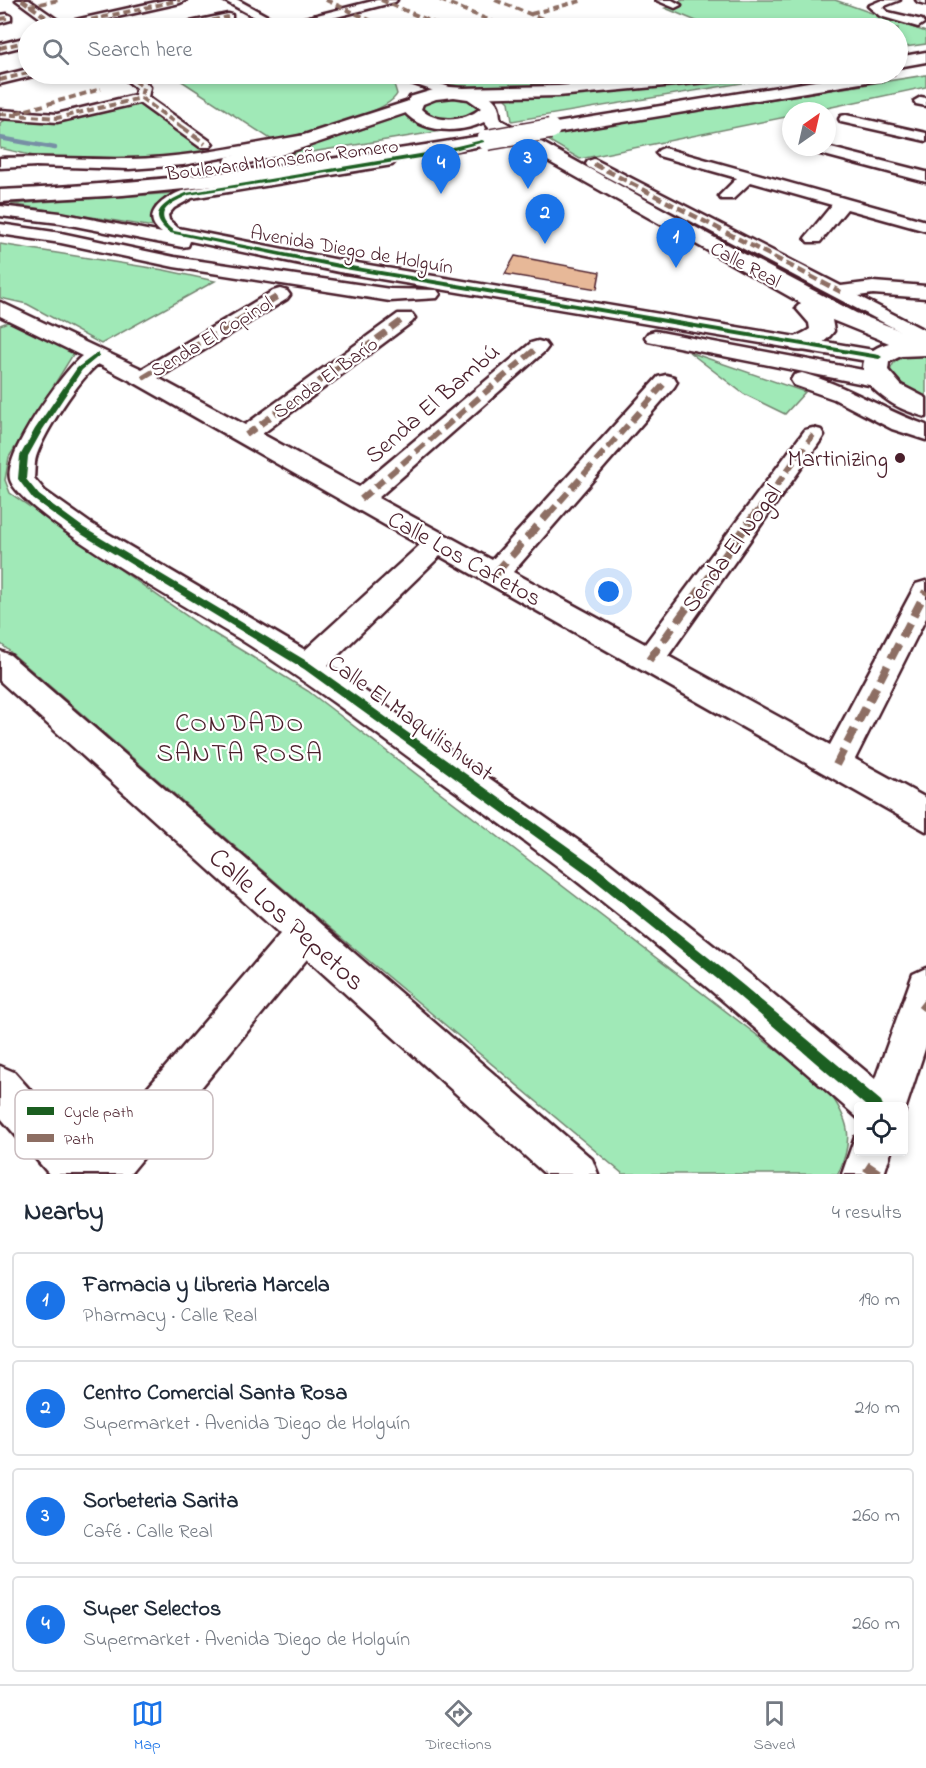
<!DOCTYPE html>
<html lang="en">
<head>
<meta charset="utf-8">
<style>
	:root { --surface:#fff; --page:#f2f2f3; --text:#1f2937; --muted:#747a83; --line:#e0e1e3; --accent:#1a73e8 }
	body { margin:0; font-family:"Indie Flower",sans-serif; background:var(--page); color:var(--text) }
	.controls { position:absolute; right:18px; bottom:18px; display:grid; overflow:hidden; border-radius:6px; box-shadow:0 3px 9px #0003 }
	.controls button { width:54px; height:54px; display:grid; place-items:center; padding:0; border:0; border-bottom:2px solid var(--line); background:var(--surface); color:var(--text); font:30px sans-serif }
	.compass { position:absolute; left:782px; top:102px; width:54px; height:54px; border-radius:50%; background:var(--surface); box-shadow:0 3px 9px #0003; rotate:34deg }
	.you { position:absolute; left:609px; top:592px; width:21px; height:21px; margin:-15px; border:4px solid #fff; border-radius:50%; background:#1a73e8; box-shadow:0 0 0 9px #1a73e833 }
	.badge { display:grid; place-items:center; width:39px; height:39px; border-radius:50%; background:var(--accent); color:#fff; font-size:20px; font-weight:700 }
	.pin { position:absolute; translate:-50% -50px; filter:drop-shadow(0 2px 3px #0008) }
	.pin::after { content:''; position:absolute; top:32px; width:21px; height:18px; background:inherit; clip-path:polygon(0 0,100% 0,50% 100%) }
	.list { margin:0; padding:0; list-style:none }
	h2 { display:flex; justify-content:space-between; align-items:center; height:78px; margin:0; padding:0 24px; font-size:26px }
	h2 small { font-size:20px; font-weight:400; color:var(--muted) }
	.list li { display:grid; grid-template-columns:39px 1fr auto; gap:18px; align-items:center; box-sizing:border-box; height:96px; margin:0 12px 12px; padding:0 12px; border:2px solid var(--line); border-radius:6px }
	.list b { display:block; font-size:22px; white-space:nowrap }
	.list p { margin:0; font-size:20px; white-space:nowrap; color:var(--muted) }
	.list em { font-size:20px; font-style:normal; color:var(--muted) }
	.icon { flex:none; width:33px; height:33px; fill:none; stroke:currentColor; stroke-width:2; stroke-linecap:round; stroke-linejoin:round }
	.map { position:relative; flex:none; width:926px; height:1174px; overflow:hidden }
	.search { position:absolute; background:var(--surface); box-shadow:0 3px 9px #0003; left:18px; right:18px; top:18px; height:66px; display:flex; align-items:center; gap:15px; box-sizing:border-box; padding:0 21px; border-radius:33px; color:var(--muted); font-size:22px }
	.sheet { height:510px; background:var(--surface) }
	nav { display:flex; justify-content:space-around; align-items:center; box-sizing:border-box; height:84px; border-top:2px solid var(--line); background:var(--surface); font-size:16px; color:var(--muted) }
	nav a { display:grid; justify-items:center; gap:3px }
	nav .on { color:var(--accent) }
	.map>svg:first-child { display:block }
	.green { fill:#a0e9b7; stroke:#758471; stroke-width:1.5 }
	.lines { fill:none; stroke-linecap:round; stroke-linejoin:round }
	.stream { stroke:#778fa5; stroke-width:4.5 }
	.building { fill:#e7b898; stroke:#4a1f2b; stroke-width:1.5 }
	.minor-casing { stroke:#4a1f2b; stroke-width:5 }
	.major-casing { stroke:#4a1f2b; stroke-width:5 }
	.highway-casing { stroke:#4a1f2b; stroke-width:5 }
	.minor { fill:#fff; fill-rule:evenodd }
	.major { fill:#fff; fill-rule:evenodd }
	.highway { fill:#fff; fill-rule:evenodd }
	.highway-bridge-casing { stroke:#4a1f2b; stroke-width:23; stroke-linecap:butt }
	.highway-bridge { stroke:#fff; stroke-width:20 }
	.quiet-far4 { stroke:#8d6e63; stroke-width:4; stroke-dasharray:7 4; stroke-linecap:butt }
	.quiet-far3 { stroke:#8d6e63; stroke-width:4.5; stroke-dasharray:9 4.5; stroke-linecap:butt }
	.quiet-far2 { stroke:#8d6e63; stroke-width:6; stroke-dasharray:12 6; stroke-linecap:butt }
	.quiet-far1 { stroke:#8d6e63; stroke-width:8; stroke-dasharray:16 8; stroke-linecap:butt }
	.quiet { stroke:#8d6e63; stroke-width:10; stroke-dasharray:21 10; stroke-linecap:butt }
	.cycleway-casing { stroke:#fff; stroke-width:4 }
	.cycleway { fill:#1b5e20; fill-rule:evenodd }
	.poi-dot { fill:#4a1f2b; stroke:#fff; stroke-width:2 }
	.labels { text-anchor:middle; stroke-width:4.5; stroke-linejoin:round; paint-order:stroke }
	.far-street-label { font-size:20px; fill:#4a1f2b; stroke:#fff }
	.street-label { font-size:24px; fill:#4a1f2b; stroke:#fff }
	.poi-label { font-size:24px; fill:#4a1f2b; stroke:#fff; text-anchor:end }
	.neighbourhood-label { font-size:26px; letter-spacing:1.5px; fill:#4a1f2b; stroke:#fff }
	.near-street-label { font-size:28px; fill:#4a1f2b; stroke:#fff }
	.key { fill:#fff; stroke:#c9bcbf; stroke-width:1.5 }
	.key-label { font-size:16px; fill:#4a1f2b }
</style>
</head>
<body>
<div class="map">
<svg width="926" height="1174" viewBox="0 0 926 1174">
	<rect width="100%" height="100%" fill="#fff"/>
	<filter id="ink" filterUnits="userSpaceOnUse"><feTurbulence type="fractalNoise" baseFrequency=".0167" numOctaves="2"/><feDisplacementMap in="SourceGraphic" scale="12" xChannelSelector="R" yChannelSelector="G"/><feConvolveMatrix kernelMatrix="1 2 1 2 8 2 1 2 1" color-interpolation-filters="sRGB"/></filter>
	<g filter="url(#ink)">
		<g class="green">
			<path d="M683,0H835L926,32V44L898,48V28H713L665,8L675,5L672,3Z"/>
			<path d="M206,74H391L397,94C388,114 299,135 275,142L180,80Z"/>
			<path d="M414,74H682C601,83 491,105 414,74Z"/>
			<path d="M766,74H796L512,121L509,102L504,97L558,94Z"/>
			<path d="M926,75V87L813,111H791V116L580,159L541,136Z"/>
			<path d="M470,96L487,110C458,120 441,131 417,106L429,97Z"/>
			<path d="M138,101L212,155L132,162L42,158L0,148V123L11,117L59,121Z"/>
			<path d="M404,110L414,122L448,130L262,160L272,155C318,143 363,134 404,110Z"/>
			<path d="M175,193L155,206L153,220L160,228L11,204Z"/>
			<path d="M0,244L164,270L215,281L101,344L27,304L0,298Z"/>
			<path d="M10,321H19L71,346L74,353L9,457L5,480L10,493L200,625L308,691L826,1088C849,1119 855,1138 838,1174H623L314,915L0,643V325Z"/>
			<path d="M689,352L805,392L785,414L744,394Z"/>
			<path d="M915,355L926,356V400L908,393L890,373C891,359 903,357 915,355Z"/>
		</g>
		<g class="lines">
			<path class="stream" d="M0,138L55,148"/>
		</g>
		<path class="building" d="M515,256L600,272L597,289L505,274Z"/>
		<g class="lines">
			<defs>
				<g id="minor">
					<path d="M16,0H29L62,23L165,0H186L180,3L68,28H54Z"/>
					<path d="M223,0H238L289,28H275Z"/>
					<path d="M377,0H397L395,2L301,26L295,22L297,20Z"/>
					<path d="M656,0H672L681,5L675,8Z"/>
					<path d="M882,0H900L882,7L888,12L922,20L924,23L918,27L880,16L868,6Z"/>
					<path d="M916,0H926V4L918,2Z"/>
					<path d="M7,14L11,16V20L0,23V15Z"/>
					<path d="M228,14L232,15V19L193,28H174L176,25Z"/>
					<path d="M28,37V45L0,52V44Z"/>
					<path d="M28,69V74H34L33,76L0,84V76Z"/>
					<path d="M119,74C133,73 141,77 150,87L148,97L210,141L213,144L210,147H200L139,103L57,122L0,118V110L57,114L135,95L136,88Z"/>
					<path d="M391,74H409L456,89L458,92L451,96L446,95L393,77Z"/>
					<path d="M921,97L926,98V106L916,104L914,101Z"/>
					<path d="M846,115L926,133V141L841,122L839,119L841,116Z"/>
					<path d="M311,134L316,135L318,138L316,141L183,165L129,169L36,166L0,168V158C43,156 86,160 129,159C190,158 251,144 311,134Z"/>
					<path d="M812,147H827L926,172V182L813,152Z"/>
					<path d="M664,148L926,221V231L847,209L820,242H808L805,238L832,205L751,182L733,199H721L719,196L737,178L659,156L656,153L659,150Z"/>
					<path d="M387,157L395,162L392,165L192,198L174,208L168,215L169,220L178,228L339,260L879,351L886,353L889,357L886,361L879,363L339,272L190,241L188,246L182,247L60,223L0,216V206L60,213L162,233C138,215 164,198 182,191Z"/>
					<path d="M594,159L841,286L873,282L926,286V298L873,294L858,296L926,331V345L588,167L586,164L588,161Z"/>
					<path d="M0,224L61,233L174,257L390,289L437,290L440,294L437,298L390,301L174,267L61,243L0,234Z"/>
					<path d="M280,289L287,291L290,295L287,299L158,378L245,425L398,314H412L415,318L412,322L262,434L359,487L531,343L538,341L545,343L548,347L545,351L378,498L492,560L658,377L666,375L674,377L677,382L674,387L513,572L645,644L805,430L813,428L821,430L824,435L821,440L668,656L830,745L916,584L926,581V618L855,759L926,798V831L440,556L328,665L603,858L753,977L875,1079L913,974L926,968V1046L904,1113V1106H858V1118C767,1038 675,958 579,883C533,846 485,813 437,778C372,730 307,681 238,638C200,615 18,513 10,479C4,454 62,372 82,356L0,316V302L142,369L273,291ZM98,364L135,383L420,545L305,650L90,523L45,491L34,478C35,470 34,461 37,454C46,430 78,380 98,364Z"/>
					<path d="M655,331L879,373L887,375L890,380L887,385L879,387L648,341L645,337L648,333Z"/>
					<path d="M802,373C846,385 883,410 926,425V440L892,429L834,399L794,385L791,380L794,375Z"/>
					<path d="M0,651L10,655L592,1159L598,1174H545L307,959L130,1174H49L0,1117V1066L14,1072L89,1156L280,934L0,681Z"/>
					<path d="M858,1136V1152H891L884,1174H842L855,1137Z"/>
				</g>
				<path id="major" d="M443,87C460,87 490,88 498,106C500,111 499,116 501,120L735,249L856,313L926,341V355L901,356L889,362L888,370L901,385L926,398V417C911,413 895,407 883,397C857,378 854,353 889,343L832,320L834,331C824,345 808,354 791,349L787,344C793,336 802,335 810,329L809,323L796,308L801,303L489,128L484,122C460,134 421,134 403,110L410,97ZM454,97L468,99L481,108C465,122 436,124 421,109L423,104L436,99Z"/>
				<g id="highway">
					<path d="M926,52V62L898,67V57Z"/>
					<path d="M692,74H747L739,79L558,96L462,98L454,93L462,88L558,86Z"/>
					<path d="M858,74H893L885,79L550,134L544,133L541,129L544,125L550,124Z"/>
					<path d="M412,100L418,101L421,105L418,109L284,154L234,167L227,165L225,161L227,157L270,146Z"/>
					<path d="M487,135L493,136L496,140L493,144L366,166L245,183L123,195L0,202V190C164,183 325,162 487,135Z"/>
				</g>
			</defs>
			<use href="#minor" class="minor-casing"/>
			<use href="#major" class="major-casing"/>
			<use href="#highway" class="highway-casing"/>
			<use href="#minor" class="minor"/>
			<use href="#major" class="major"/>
			<use href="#highway" class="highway"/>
			<defs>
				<path id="highway-bridge" d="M487,140L550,129"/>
			</defs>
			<use href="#highway-bridge" class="highway-bridge-casing"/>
			<use href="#highway-bridge" class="highway-bridge"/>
			<g class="quiet-far4">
				<path d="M22,0L61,28"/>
				<path d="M326,0L387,28"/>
				<path d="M381,0L446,28"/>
				<path d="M440,0L508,28"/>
				<path d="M495,0L560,26"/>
				<path d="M29,6L59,0"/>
				<path d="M531,14L584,0"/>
				<path d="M0,19L7,18"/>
				<path d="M59,27L180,0"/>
				<path d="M180,28L228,17"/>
				<path d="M510,28L544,19"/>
				<path d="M0,48L28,41"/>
				<path d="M126,74L143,87L141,98"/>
				<path d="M0,80L28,73"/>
				<path d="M141,98L184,129"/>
				<path d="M16,113L101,89"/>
				<path d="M0,114L57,118L141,98"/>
			</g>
			<g class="quiet-far3">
				<path d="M182,127L205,144"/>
				<path d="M594,164L841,292"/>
			</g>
			<g class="quiet-far2">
				<path d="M143,378L280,295"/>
				<path d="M246,435L405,318"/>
				<path d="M361,499L538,347"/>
				<path d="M548,515L666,382"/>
				<path d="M755,515L813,435"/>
			</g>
			<g class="quiet-far1">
				<path d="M495,574L549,513"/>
				<path d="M649,660L756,513"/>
				<path d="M836,765L926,591"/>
			</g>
			<g class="quiet">
				<path d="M921,1003L926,1007"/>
				<path d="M866,1166L878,1174"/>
			</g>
			<defs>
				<g id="cycleway">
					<path d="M482,140L484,141V142L432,156L189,195C171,203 150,213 174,231L339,264L879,355L882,357L879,359L339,268L170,233C144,214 165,202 186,193L432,152Z"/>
					<path d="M97,353L100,355L82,370L43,429L28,456L26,479L39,495L84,528L310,663L595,866L744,986L881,1101L883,1106H866L736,994L587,874L304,669L78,532L33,499L18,479L20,456L35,429L77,368Z"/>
				</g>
			</defs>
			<use href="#cycleway" class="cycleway-casing"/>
			<use href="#cycleway" class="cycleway"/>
		</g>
	</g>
	<circle class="poi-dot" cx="900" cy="458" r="6"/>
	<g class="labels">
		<g class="far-street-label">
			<text transform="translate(282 159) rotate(-7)" y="7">Boulevard Monseñor Romero</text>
			<text transform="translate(352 249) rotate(10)" y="7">Avenida Diego de Holguín</text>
			<text transform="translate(746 264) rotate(28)" y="7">Calle Real</text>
			<text transform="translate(211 336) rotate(-31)" y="7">Senda El Copinol</text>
			<text transform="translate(325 377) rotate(-36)" y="7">Senda El Barío</text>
		</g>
		<g class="street-label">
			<text transform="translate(432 403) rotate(-41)" y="8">Senda El Bambú</text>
			<text transform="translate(731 548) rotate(-54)" y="8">Senda El Nogal</text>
			<text transform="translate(465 558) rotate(29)" y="8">Calle Los Cafetos</text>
			<text transform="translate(411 717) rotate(36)" y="8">Calle El Maquilishuat</text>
		</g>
		<g class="poi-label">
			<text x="888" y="466">Martinizing</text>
		</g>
		<g class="neighbourhood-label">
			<text x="240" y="731">CONDADO<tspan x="240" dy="30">SANTA ROSA</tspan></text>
		</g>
		<g class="near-street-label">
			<text transform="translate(288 918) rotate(42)" y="10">Calle Los Pepetos</text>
		</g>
	</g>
	<rect x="15" y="1090" width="198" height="69" rx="9" class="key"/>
	<rect x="27" y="1107" width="27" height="8" fill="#1b5e20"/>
	<rect x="27" y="1134" width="27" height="8" fill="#8d6e63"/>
	<g class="key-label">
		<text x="64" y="1117">Cycle path</text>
		<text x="64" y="1144">Path</text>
	</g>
</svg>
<div class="controls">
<button><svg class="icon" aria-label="locate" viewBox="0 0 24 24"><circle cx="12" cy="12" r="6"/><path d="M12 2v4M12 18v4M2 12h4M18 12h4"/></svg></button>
</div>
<svg class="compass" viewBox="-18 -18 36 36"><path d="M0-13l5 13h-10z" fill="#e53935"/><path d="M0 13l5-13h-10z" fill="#747a83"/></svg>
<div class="you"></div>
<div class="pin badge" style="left:676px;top:268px">1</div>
<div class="pin badge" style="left:545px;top:244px">2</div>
<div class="pin badge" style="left:528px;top:189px">3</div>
<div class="pin badge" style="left:441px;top:194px">4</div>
<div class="search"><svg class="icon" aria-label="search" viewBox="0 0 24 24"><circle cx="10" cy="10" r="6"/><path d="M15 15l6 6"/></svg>Search here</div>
</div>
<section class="sheet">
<h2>Nearby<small>4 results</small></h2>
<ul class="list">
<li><span class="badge">1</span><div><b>Farmacia y Libreria Marcela</b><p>Pharmacy · Calle Real</p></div><em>190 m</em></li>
<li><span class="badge">2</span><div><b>Centro Comercial Santa Rosa</b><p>Supermarket · Avenida Diego de Holguín</p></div><em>210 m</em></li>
<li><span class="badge">3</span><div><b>Sorbeteria Sarita</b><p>Café · Calle Real</p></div><em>260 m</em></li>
<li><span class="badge">4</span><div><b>Super Selectos</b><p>Supermarket · Avenida Diego de Holguín</p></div><em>260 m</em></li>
</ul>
</section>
<nav>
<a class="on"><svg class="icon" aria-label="map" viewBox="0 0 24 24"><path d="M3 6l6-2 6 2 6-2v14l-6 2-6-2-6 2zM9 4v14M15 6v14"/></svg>Map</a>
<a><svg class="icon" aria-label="directions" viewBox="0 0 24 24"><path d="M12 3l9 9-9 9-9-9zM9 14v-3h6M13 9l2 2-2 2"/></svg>Directions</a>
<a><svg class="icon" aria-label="saved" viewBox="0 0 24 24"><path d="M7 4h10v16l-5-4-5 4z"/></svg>Saved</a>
</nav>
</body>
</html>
